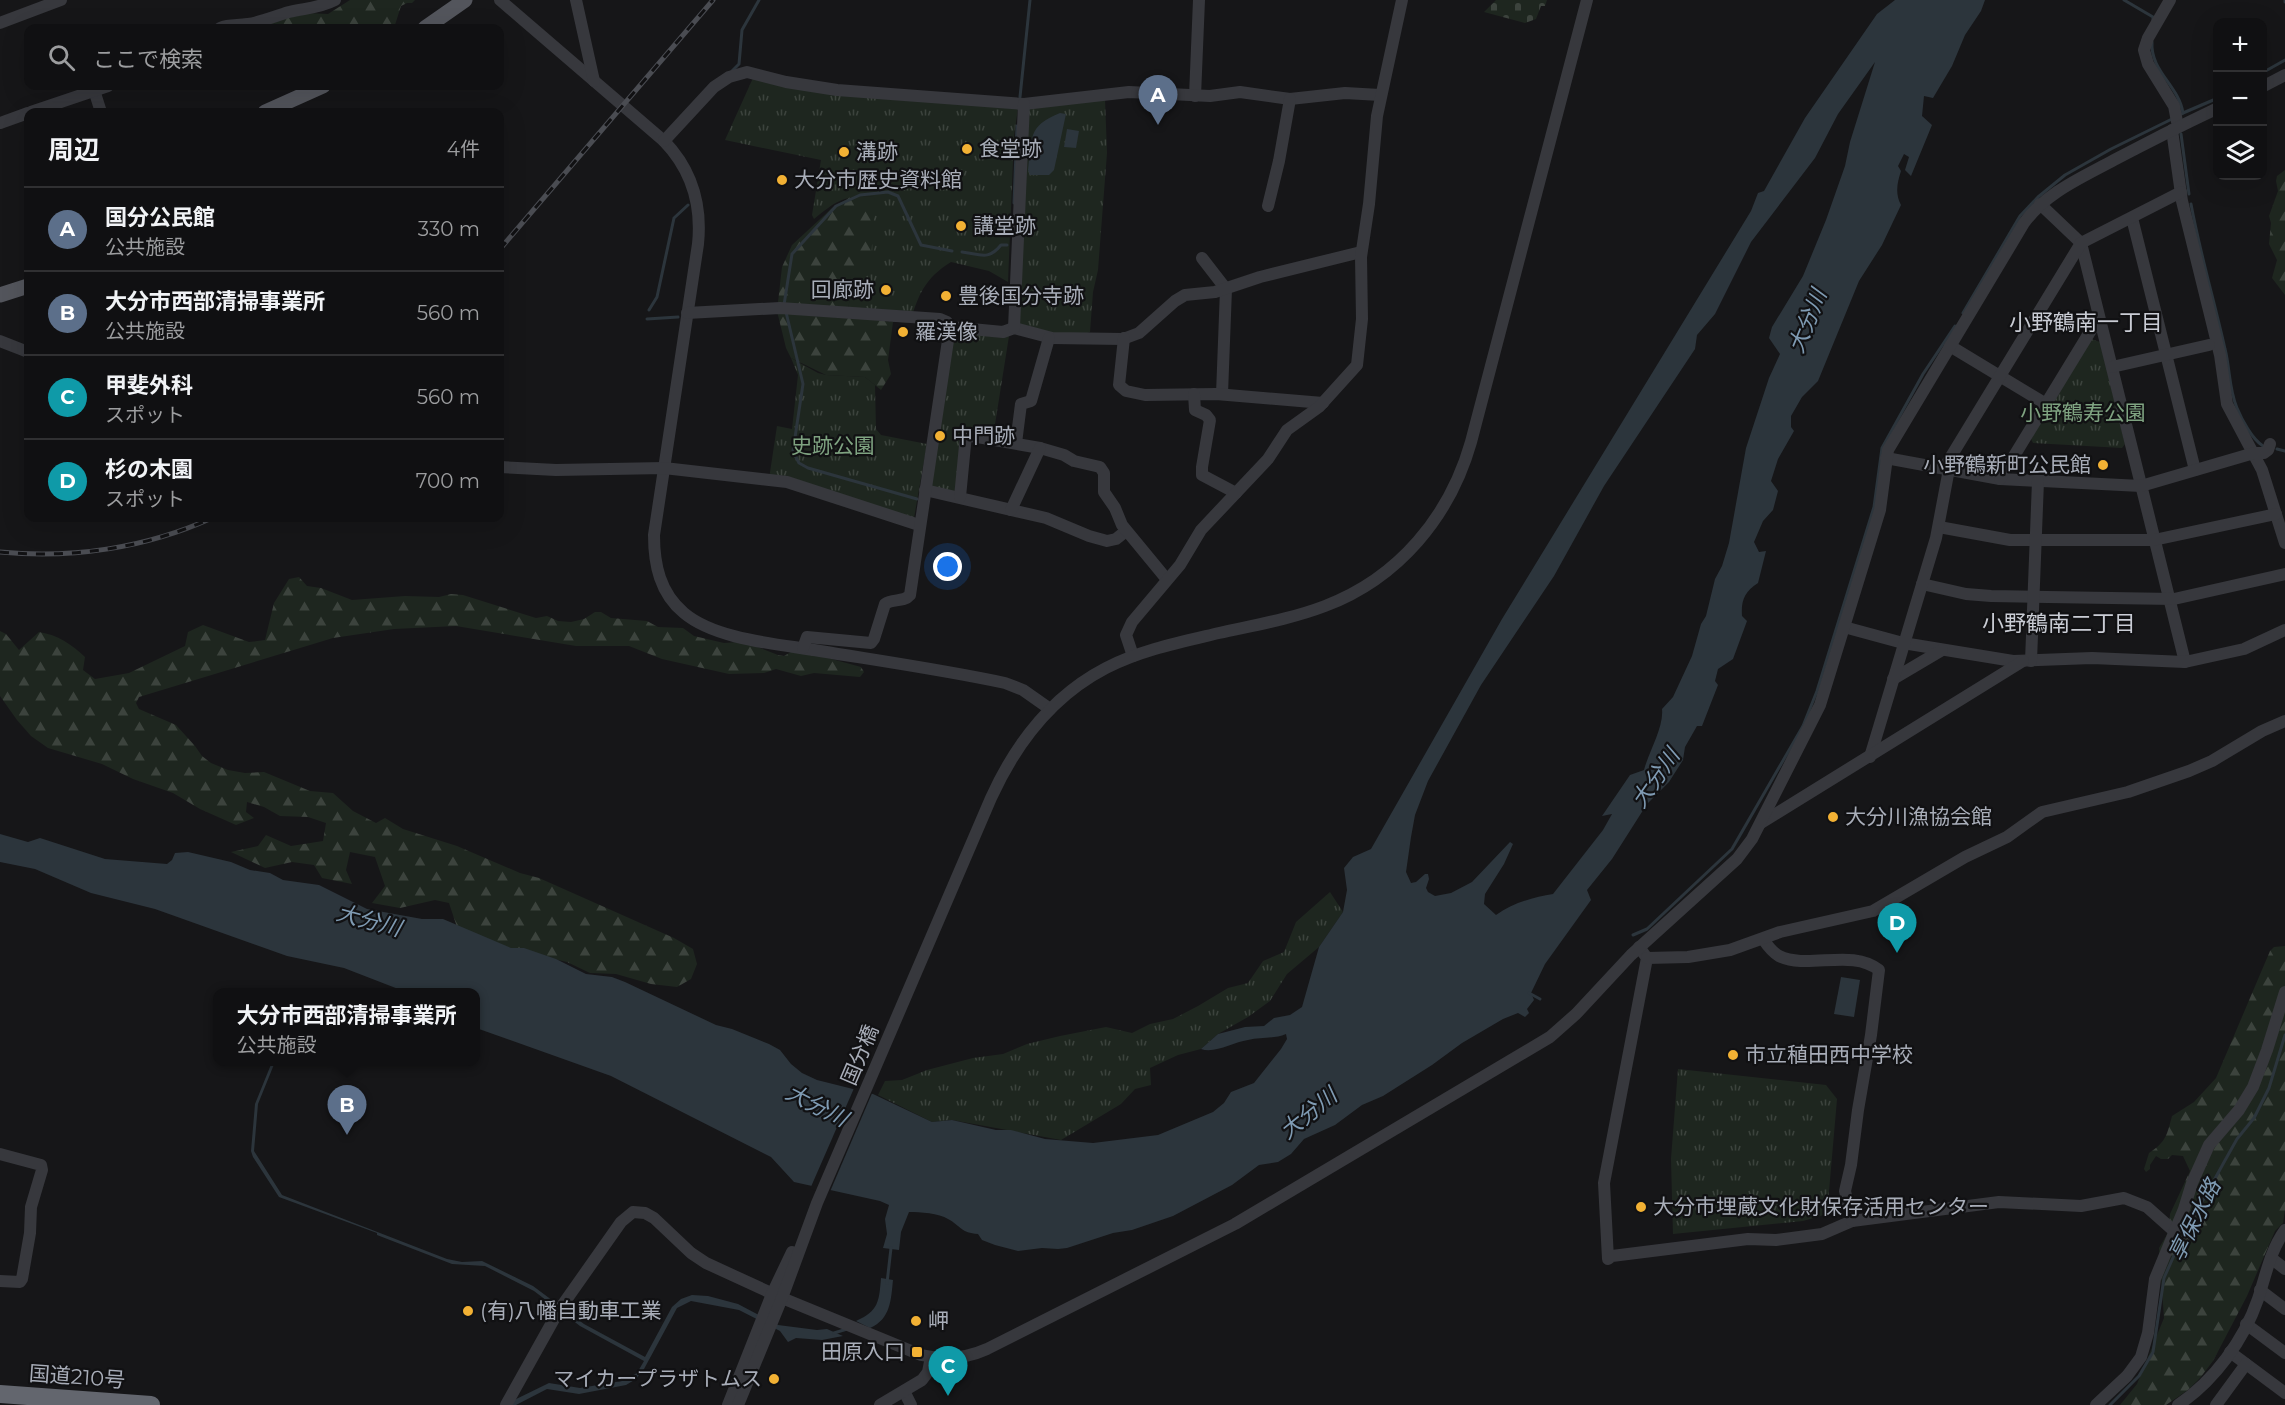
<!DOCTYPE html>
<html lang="ja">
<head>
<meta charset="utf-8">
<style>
	:root { --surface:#101012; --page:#1e1e20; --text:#f1f3f6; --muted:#9c9d9f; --line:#303032; --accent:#f2b134 }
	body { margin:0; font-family:Montserrat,"Noto Sans JP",sans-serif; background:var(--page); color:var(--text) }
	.controls { position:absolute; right:18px; top:18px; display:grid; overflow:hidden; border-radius:12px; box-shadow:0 6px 24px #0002 }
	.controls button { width:54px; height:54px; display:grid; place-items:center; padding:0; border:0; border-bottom:2px solid var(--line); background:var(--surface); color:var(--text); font:30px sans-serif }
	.you { position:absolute; left:948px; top:567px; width:21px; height:21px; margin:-15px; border:4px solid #fff; border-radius:50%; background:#1a73e8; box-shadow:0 0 0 9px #1a73e833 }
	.badge { display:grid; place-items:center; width:39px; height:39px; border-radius:50%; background:var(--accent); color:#fff; font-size:20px; font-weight:700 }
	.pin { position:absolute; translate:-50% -50px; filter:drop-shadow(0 2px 3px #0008) }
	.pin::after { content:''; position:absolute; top:32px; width:21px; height:18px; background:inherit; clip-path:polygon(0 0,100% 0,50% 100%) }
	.popup { position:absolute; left:213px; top:988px; width:267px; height:78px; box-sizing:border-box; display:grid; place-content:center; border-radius:12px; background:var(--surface); filter:drop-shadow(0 2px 4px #0005); font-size:20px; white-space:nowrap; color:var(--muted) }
	.popup b { font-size:22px; color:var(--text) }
	.popup::after { content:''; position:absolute; left:50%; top:100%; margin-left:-12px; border:12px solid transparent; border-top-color:var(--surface) }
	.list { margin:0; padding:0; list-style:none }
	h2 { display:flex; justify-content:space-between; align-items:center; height:78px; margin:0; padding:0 24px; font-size:26px }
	h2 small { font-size:20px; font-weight:400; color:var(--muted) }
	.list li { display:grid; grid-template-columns:39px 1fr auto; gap:18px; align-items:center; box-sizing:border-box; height:84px; padding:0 24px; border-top:2px solid var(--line) }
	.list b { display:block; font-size:22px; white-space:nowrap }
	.list p { margin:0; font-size:20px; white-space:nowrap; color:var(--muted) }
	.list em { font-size:20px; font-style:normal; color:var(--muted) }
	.icon { flex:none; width:33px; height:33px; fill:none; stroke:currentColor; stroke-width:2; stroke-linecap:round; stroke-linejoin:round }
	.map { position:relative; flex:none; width:2285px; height:1405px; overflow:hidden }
	.search { position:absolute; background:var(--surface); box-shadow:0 6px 24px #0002; left:24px; top:24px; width:480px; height:66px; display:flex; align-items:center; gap:15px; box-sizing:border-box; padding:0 21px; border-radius:12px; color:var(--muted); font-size:22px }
	.panel { position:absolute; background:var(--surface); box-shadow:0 6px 24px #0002; left:24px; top:108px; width:480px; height:414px; border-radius:12px }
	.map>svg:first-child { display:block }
	.grass { fill:url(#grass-tufts) }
	.forest { fill:url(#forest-firs) }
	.cemetery { fill:url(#cemetery-stones) }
	.water { fill:#2c353c; fill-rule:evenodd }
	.pier { fill:#161618 }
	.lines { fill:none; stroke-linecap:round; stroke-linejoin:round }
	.stream { stroke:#2c353c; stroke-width:3 }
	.minor { stroke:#37383d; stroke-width:12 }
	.major { stroke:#53555c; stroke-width:15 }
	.highway { stroke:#63666e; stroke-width:18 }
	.rail-casing { stroke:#4a4c52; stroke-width:5 }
	.rail { stroke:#111113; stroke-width:3; stroke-dasharray:9; stroke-linecap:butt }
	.poi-dot { fill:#f2b134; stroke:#111113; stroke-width:2 }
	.labels { text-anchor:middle; stroke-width:4.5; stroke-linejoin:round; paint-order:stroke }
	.poi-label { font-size:21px; fill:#a8adb8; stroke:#111113; text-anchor:start }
	.park-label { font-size:21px; fill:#7fa381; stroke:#111113 }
	.street-label { font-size:21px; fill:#a8adb8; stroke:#111113 }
	.water-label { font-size:22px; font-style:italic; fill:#7f9bb3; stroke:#111113 }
	.neighbourhood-label { font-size:22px; fill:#c9ccd4; stroke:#111113 }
</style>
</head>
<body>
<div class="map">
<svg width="2285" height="1405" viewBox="0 0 2285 1405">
	<defs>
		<pattern id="grass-tufts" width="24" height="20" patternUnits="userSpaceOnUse" patternTransform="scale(1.5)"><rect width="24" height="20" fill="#1e261f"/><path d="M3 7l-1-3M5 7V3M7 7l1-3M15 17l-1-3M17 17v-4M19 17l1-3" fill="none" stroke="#3c433d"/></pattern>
		<pattern id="forest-firs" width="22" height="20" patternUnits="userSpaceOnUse" patternTransform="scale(1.5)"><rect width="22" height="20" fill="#1e261f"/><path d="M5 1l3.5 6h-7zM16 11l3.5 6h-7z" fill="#3c433d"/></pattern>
		<pattern id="cemetery-stones" width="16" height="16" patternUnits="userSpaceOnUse" patternTransform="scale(1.5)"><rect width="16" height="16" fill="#1e261f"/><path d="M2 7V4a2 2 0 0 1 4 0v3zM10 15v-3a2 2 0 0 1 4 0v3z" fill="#3c433d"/></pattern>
	</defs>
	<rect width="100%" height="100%" fill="#161618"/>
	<g class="grass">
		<path d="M753,78L1018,108L1014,136L1008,282L989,271L951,262C925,278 918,295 910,323L848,318L851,276L875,197C843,196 839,199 814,219L812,215L821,160L725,140Z"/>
		<path d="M1105,99L1107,153L1098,270L1093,292L1090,332C1067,341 1042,331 1019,326L1026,107Z"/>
		<path d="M952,333L1009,336L993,437L964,434L958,495L928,489Z"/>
		<path d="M2091,339L2100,342L2125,444L2122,448L2033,443L2030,437Z"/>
		<path d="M791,358L818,373L826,375L865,377L875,385L876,429L881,435L927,444L914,518L769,479L777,426L792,429L798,375Z"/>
		<path d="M1330,892L1343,912L1319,947L1287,974L1270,1001L1248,1017L1218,1034L1201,1049L1178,1055L1150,1068L1151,1085L1135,1089L1121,1104L1061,1140L952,1120L932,1122L878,1095L885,1081L902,1080L927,1070L973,1058L1003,1054L1027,1044L1060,1036L1106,1027L1132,1033L1150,1024L1173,1019L1198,1006L1228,988L1248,983L1263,961L1284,952L1296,922Z"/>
		<path d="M1678,1069L1826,1085L1837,1099L1827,1214L1803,1221L1673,1234L1671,1159Z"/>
	</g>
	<g class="forest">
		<path d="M350,0H415L412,3H407L401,6L394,28H254L277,20L307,13L328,14Z"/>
		<path d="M2285,170V295L2272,278L2277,260L2269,244L2271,223L2269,216L2278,191L2276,181L2277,176Z"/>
		<path d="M852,196L875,197L871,260L851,276L848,317L893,322L888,360L891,374L881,390L865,377L826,375L791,358L786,348L777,311L782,267L792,245L832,208Z"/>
		<path d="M299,577L307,586L321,588L352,600L405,596L439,597L451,594L463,595L536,618L547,616L558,621L571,622L584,619L595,612H601L611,618L647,621L658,627L683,628L694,636L724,643L738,642L752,645L778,655L784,656L791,652H806L861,667L864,672L860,677L814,673L801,676L776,669L764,673L729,674L662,659L629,646H576L456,626L394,629L333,638L139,697L136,703L139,709L176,725L195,746L202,756L211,763L228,770L245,773L264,772L310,791L333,793L353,811L376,823L385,818L403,829L457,846L520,873L539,878L674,938L693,949L697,964L691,979L677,987L651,984L616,974L590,973L567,962L509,949L458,930L449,903L435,900L400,908L372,903L385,886L375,857L350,852L346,870L352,884L322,878L314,865L292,862L265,868L231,852L258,846L266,835L291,846L323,841L326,823L308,817L280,816L264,807L247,802L246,812L254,818L236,825L200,809L173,793L133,779L102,764L48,748L31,736L17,720L0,696V631L6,634L19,650L39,632C58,635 71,644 85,657L83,670L95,679L129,673L185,646L188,632L203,625L249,642L265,640L274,603L289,579Z"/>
		<path d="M2285,946V1210L2283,1223L2275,1231L2247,1296L2213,1361L2200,1378L2188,1390L2166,1405H2120L2137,1384L2164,1318L2159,1248L2169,1231L2170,1214L2190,1171L2183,1156L2172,1155L2168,1159H2161L2156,1156L2150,1165V1169L2146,1172L2144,1169L2149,1153C2166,1142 2167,1135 2172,1116L2194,1102L2216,1078L2270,951L2274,947Z"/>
	</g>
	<path class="cemetery" d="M1496,0H1547L1545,6H1541L1536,19L1525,23L1484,12Z"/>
	<g class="water">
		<path d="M1895,0H1985L1981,11L1965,35L1952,66L1933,98L1924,96L1922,116L1932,125L1911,176L1905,170L1909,157L1904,154L1898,166L1901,171C1897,183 1895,194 1901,205L1882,245L1859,281L1818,381L1802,397L1791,416V427L1794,431L1778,459L1771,481L1778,491L1773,510L1763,521L1754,542L1759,552L1766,551L1758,583C1744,592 1741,601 1742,616L1747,621L1733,659L1718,669L1715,681L1718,685L1702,726H1697L1685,747L1683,760L1669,782L1647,804L1612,859L1587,890L1591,900L1545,964L1531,993L1534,1000L1527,1009L1529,1013L1525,1017L1518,1013L1503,1019L1462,1043L1432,1065L1383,1096L1362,1105L1335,1125L1304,1139L1291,1154L1278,1162L1259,1165L1232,1185L1173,1216L1132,1230L1113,1233L1067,1248L1058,1249L1042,1248L1018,1251L995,1245L982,1240L978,1234C961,1233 961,1226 948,1219C939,1213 920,1212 909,1212L901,1232L899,1250L883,1248L887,1234L885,1219L889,1205L880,1201L794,1182L771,1157L611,1076L479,1029L476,1027V992H406L344,968L287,956L155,909L91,893L35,869L0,862V834L28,842L40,838L105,859L167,864L172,860L175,853L188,852L231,862L250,870L270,873L283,880L319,885L367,909L422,919H443L511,948H524L556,959L586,974L612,977L625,982L716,1025L732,1029L769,1044L780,1050L791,1064L802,1073L817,1080L873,1094L932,1122L952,1120L996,1130H1011L1045,1139L1093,1143L1158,1135L1213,1112L1224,1103L1231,1092L1254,1083L1281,1049L1287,1039L1286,1034C1274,1039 1261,1037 1248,1040C1233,1042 1215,1054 1201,1049L1218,1034L1245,1027L1264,1026L1274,1018L1290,1015L1302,1007L1319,947L1343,912L1347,890L1344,868L1353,857L1371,849L1502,619L1751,211L1758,193L1764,191L1805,118L1877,14ZM1875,62L1850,142L1845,166L1826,220L1803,276L1772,327L1769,338L1780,354L1769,378L1746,448L1729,543L1722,566L1715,579L1706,616L1701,624L1692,656L1673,697L1662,709C1664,727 1649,751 1644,770L1630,775L1602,816L1612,814L1603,830L1553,894C1534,897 1512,903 1496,915L1484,904L1485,894L1504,864L1513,844L1510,842L1472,882L1451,893L1435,896L1428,892L1426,888L1429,879L1428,874H1425L1416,882L1411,883L1406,872L1411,837L1415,815L1428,781L1481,685L1554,576L1604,486L1695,349L1697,335L1715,314L1751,242L1815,158L1838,114Z"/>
		<path d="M1060,113L1066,114L1054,170L1049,175H1030L1028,170C1032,139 1027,126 1060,113Z"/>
		<path d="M1067,129L1079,131L1076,148L1064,147Z"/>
		<path d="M1841,977L1860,980L1854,1017L1834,1014Z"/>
		<path d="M272,1062H275L258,1104L254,1151L282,1195L447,1259L462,1262L482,1261L533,1286L584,1324L645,1357L672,1307L681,1299L692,1295L708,1296L738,1304L778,1325L817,1330L827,1329L843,1336L822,1340L796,1338L788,1342L780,1331L739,1310L691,1301L677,1308L644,1369L636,1379L626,1385L579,1394L547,1389L516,1405H504L549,1383L580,1388L622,1381L637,1373L644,1361L580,1326L534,1291L485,1266L452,1264L377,1235V1233L279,1197L253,1157L251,1151L255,1104Z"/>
		<path d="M881,1278L893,1280C891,1299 891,1319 870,1328L856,1321C879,1311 879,1301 881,1278Z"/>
	</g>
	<path class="pier" d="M855,1086L873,1091L829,1194L810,1189Z"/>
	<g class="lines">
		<g class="stream">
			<path d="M2124,0L2153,17V20"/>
			<path d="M2285,0V2"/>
			<path d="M2152,42C2150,71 2179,86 2183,113L2180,115"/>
			<path d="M732,71L739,64L742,30L759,0"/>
			<path d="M2262,73L2285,60"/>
			<path d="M1020,97L1030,0"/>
			<path d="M2183,113L2218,98"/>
			<path d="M2181,134L2189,194"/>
			<path d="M1014,203L1017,126"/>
			<path d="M2191,204C2200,253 2214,300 2225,349C2230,368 2229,390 2237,408C2242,420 2252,439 2263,446"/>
			<path d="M962,252C980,254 988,261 1001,245H1007"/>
			<path d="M784,305L792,254L836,206L860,195L888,192L898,196L921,245L952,251"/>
			<path d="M649,310L657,297L674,218L688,205"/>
			<path d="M786,312L803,384L793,451L799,463L808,468L917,499"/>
			<path d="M1963,313L2020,216L2038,197L2065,175L2111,149L2174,118"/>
			<path d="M647,319L678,317"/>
			<path d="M2277,449L2285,451"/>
			<path d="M1633,935L1647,929L1732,849L1803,726L1817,691L1874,507L1882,448L1923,374L1955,326"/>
			<path d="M1529,993L1540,999"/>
			<path d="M887,1283L891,1248"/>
			<path d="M834,1333L847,1329"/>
			<path d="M2110,1405L2139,1376L2153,1352L2164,1278L2180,1242L2223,1164L2237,1139L2254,1118L2269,1088L2285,1035"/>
		</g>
		<g class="minor">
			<path d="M500,0L664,141C692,170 702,205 698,244L654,535C654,565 660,593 684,613C716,640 779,644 820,651C881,661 944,670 1005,683L1023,690L1050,709"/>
			<path d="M576,0L594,81"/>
			<path d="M2170,0L2148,38L2144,50L2148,64L2174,106L2178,127"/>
			<path d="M0,23L61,0"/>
			<path d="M220,28C230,24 238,26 248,24C262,22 275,16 289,12C306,8 320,8 335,0"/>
			<path d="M2262,87L2285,75"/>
			<path d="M94,90L101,112"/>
			<path d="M1195,96L1199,0"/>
			<path d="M31,112L108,86"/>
			<path d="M0,123L28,113"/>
			<path d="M2172,130L2182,201L2220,355L2227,404L2262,470L2285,543"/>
			<path d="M664,141L714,87L729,77L747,72L786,82L837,90L1024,104L1129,92L1210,96L1240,92L1290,99L1345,93L1380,95"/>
			<path d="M2040,204L2081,243L2185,662"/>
			<path d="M1268,206L1279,161L1290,99"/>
			<path d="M2132,218L2195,470"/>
			<path d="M1202,258L1226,289L1222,394"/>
			<path d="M687,313L780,308L940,319L947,322L950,327L1003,332L1014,328L1052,338L1123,339L1139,333L1175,301L1185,295L1215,292L1260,277L1361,252"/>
			<path d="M1014,328L1024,104"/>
			<path d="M1124,338L1119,385L1126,391L1145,395L1216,394L1323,403"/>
			<path d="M0,341L28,352"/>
			<path d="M1950,346L2046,404"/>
			<path d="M2112,367L2209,345"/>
			<path d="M1194,394L1195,410L1206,415L1210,420L1202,467V475L1236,493"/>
			<path d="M1016,443L1021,404L1031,401L1049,338"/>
			<path d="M1886,458L2000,479L2141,486L2254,453H2264L2268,450L2270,444"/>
			<path d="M500,467L556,470L664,468L787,482L919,525"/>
			<path d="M1944,468L2081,243L2181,192"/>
			<path d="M2000,479L2099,317"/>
			<path d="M925,490L1046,518L1089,536L1107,541L1116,539L1126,531"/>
			<path d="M960,497L966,435L1040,448L1064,455L1074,461L1100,467L1104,473V492L1115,508L1122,525L1164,576"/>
			<path d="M1011,510L1040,448"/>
			<path d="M1939,527L2010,540H2154L2276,514"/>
			<path d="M1922,584L1966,594L1991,596L2174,599L2285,574"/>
			<path d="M1844,627L1903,643L2013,661L2092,658L2185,662L2244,649L2285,630"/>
			<path d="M803,648L807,637L871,643L874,639L885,604C893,598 903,603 910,595L950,327"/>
			<path d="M1133,656L1126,635L1132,622L1180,565L1201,530L1268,459L1287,430L1319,407L1357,365L1362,319L1361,257L1369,204L1377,116L1402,0"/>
			<path d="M2031,661L2038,481"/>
			<path d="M1893,679L1942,650"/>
			<path d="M1870,757L1936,538L1949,469"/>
			<path d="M1761,823L2023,661"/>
			<path d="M1639,947L1647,958L1604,1183L1608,1259L1612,1256L1748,1239L1776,1240L1822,1234L1852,1221L1845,1191L1851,1165L1858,1110L1871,1035L1879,970C1852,948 1808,970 1779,956C1772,952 1767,945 1763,939"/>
			<path d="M1647,958L1688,957L1730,950L1780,932L1873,911L1965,857L2007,837L2042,812L2128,792L2189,771L2212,761L2262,731L2285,721"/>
			<path d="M0,1154L41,1165L42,1170L31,1207L30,1233L22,1279L20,1282L0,1281"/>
			<path d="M1852,1221L1999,1202L2081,1206L2124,1198L2147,1207L2174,1231"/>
			<path d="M2271,1258L2285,1269"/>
			<path d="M2260,1290L2285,1309"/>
			<path d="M2246,1324L2285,1353"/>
			<path d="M2230,1352L2285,1393"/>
			<path d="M904,1391L911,1405"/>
			<path d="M506,1405L559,1310L621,1222L633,1212L645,1213L654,1218L691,1253L706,1263L782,1298L921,1355C944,1360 965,1359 987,1349L1235,1224L1550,1037L1576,1014L1631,955L1737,859L1752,839L1820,705L1880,510L1888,450L2024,223C2047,192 2081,178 2114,160C2148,142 2182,125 2218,108"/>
			<path d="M728,1405L772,1294L792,1252"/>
			<path d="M738,1405L782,1298L817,1203L991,798C1016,743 1052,696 1106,668C1141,650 1181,642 1219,633C1255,625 1291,619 1325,606C1399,578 1450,516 1471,442L1587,0"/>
			<path d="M880,1405L922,1380L928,1372L931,1357"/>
			<path d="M2096,1405L2127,1376L2141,1357L2148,1333L2155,1279L2184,1209L2192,1183L2209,1145L2239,1110L2253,1087L2267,1050L2285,992"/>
			<path d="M2178,1405C2214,1381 2244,1340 2258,1299C2266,1275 2270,1251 2285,1230"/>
			<path d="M2216,1405L2246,1364"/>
		</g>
		<g class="major">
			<path d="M425,28L465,0"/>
			<path d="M265,112L323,86"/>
			<path d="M0,295L28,286"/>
		</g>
		<path class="highway" d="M0,1394L151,1405"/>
		<defs>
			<g id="rail">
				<path d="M500,249L713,0"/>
				<path d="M0,552C72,559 146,548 212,518"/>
			</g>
		</defs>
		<use href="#rail" class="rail-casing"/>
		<use href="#rail" class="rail"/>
	</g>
	<g class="poi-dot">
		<circle cx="967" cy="149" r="6"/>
		<circle cx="844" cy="152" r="6"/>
		<circle cx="782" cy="180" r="6"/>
		<circle cx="961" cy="226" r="6"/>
		<circle cx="886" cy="290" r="6"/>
		<circle cx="946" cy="296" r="6"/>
		<circle cx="903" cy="332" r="6"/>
		<circle cx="940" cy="436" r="6"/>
		<circle cx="2103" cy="465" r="6"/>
		<circle cx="1833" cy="817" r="6"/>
		<circle cx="1733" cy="1055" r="6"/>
		<circle cx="1641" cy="1207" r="6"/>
		<circle cx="468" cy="1311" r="6"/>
		<circle cx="916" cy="1321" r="6"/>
		<rect x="911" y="1346" width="12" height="12" rx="3"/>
		<circle cx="774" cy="1379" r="6"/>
	</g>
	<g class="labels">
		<g class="poi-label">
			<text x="979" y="156">食堂跡</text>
			<text x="856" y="159">溝跡</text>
			<text x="794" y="187">大分市歴史資料館</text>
			<text x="973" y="233">講堂跡</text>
			<text x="874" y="297" text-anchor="end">回廊跡</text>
			<text x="958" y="303">豊後国分寺跡</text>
			<text x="915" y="339">羅漢像</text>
			<text x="952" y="443">中門跡</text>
			<text x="2091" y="472" text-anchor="end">小野鶴新町公民館</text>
			<text x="1845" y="824">大分川漁協会館</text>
			<text x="1745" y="1062">市立稙田西中学校</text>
			<text x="1653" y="1214">大分市埋蔵文化財保存活用センター</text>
			<text x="480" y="1318">(有)八幡自動車工業</text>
			<text x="928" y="1328">岬</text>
			<text x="905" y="1359" text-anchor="end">田原入口</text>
			<text x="762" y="1386" text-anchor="end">マイカープラザトムス</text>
		</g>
		<g class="park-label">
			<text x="2083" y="420">小野鶴寿公園</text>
			<text x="833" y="453">史跡公園</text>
		</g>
		<g class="street-label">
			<text transform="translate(860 1055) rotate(-67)" y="7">国分橋</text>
			<text transform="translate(77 1377) rotate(4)" y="7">国道210号</text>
		</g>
		<g class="water-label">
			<text transform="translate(1807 321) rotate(-68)" y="8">大分川</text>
			<text transform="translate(1655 778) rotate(-55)" y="8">大分川</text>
			<text transform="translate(369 920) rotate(15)" y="8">大分川</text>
			<text transform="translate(817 1105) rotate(27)" y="8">大分川</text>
			<text transform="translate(1308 1113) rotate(-39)" y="8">大分川</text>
			<text transform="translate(2194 1220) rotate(-63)" y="8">享保水路</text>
		</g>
		<g class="neighbourhood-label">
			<text x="2086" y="330">小野鶴南一丁目</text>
			<text x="2059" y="631">小野鶴南二丁目</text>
		</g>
	</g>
</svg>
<div class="controls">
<button>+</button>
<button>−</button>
<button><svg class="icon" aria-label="layers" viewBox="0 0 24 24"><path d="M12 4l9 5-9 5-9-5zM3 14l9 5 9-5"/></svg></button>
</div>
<div class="you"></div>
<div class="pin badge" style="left:1158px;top:125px;background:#5c6f8a">A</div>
<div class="pin badge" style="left:347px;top:1135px;background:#5c6f8a">B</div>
<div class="popup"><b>大分市西部清掃事業所</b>公共施設</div>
<div class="pin badge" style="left:948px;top:1396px;background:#0f9aa8">C</div>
<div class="pin badge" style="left:1897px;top:953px;background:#0f9aa8">D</div>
<div class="search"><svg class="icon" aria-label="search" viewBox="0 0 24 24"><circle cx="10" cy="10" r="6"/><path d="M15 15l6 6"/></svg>ここで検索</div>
<section class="panel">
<h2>周辺<small>4件</small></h2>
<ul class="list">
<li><span class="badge" style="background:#5c6f8a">A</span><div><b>国分公民館</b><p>公共施設</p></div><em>330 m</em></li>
<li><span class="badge" style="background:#5c6f8a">B</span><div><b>大分市西部清掃事業所</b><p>公共施設</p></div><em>560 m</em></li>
<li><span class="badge" style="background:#0f9aa8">C</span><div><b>甲斐外科</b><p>スポット</p></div><em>560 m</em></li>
<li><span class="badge" style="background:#0f9aa8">D</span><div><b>杉の木園</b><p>スポット</p></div><em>700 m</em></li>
</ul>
</section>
</div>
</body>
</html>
